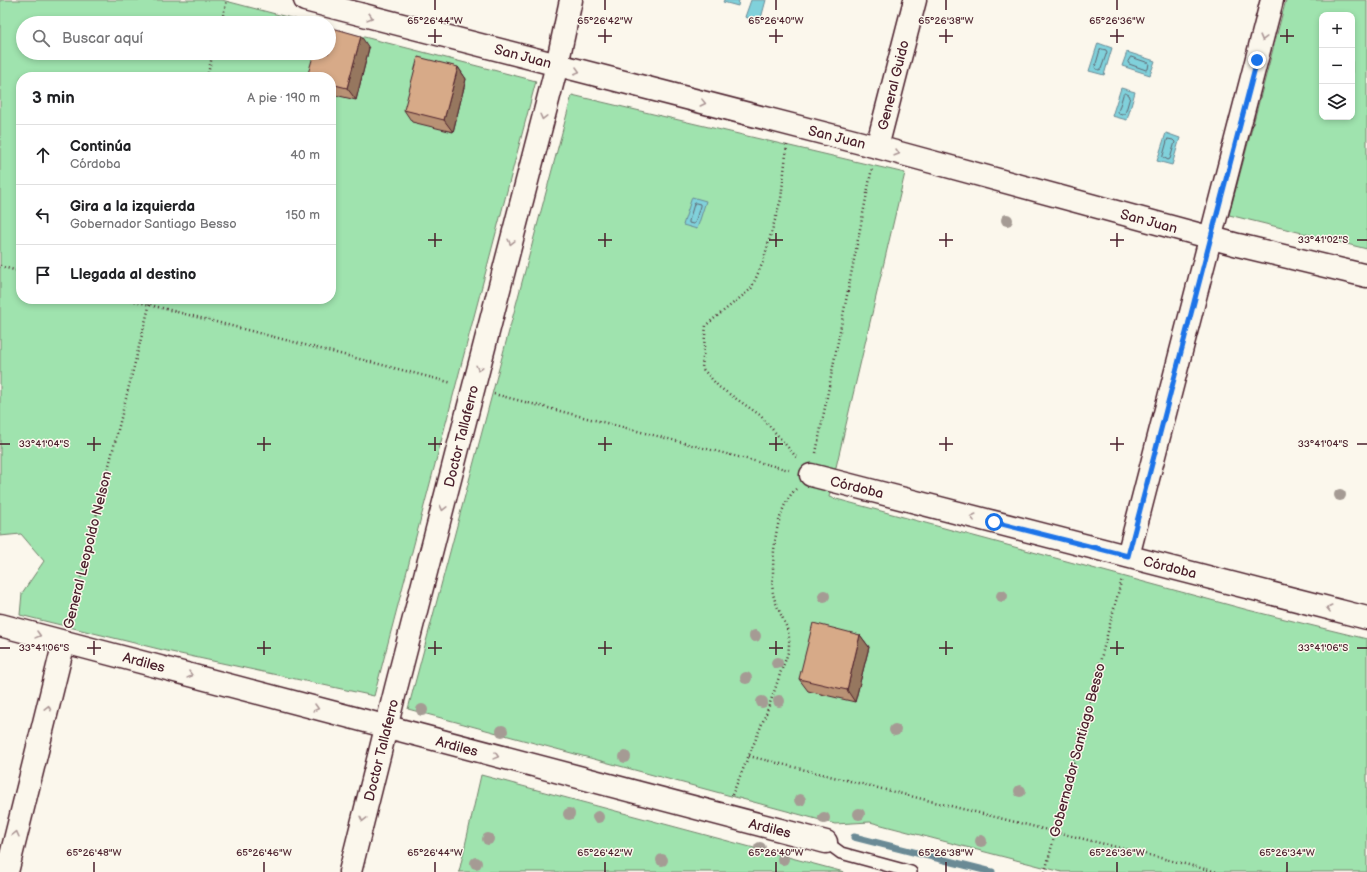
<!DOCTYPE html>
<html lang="es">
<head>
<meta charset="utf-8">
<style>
	:root { --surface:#fff; --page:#f2f2f2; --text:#202124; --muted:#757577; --line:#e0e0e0 }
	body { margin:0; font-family:"Balsamiq Sans",sans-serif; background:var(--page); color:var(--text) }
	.controls { position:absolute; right:12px; top:12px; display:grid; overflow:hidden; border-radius:8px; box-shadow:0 2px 6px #0003 }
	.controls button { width:36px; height:36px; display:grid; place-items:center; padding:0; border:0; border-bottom:1px solid var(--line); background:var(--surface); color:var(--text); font:20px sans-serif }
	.stop { position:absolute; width:12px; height:12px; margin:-9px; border:3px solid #1a73e8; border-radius:50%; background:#fff }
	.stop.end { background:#1a73e8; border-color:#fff; box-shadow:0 1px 4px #0008 }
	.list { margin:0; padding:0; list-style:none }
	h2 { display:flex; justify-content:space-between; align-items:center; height:52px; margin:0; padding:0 16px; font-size:17px }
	h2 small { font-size:13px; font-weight:400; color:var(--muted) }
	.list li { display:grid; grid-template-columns:26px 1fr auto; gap:12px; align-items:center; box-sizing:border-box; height:60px; padding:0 16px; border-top:1px solid var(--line) }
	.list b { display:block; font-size:15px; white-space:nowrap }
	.list p { margin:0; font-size:13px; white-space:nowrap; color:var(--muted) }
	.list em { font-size:13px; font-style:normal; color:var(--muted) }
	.icon { flex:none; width:22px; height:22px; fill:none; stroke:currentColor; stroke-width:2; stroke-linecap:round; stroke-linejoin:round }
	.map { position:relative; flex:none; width:1367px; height:872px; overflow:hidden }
	.search { position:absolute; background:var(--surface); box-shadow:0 2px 6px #0003; left:16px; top:16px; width:320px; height:44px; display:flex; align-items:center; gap:10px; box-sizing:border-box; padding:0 14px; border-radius:22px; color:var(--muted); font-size:15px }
	.panel { position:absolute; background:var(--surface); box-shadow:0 2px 6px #0003; left:16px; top:72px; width:320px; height:232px; border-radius:16px }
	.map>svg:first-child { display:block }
	.green { fill:#9fe3ae; stroke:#74816c; fill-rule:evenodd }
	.water { fill:#80d1db; stroke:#6a8a95 }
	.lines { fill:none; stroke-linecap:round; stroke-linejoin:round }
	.shore { stroke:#606671; stroke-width:1 }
	.stream { stroke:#6a8a95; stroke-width:7 }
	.service-casing { stroke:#4a1f2b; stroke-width:14 }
	.minor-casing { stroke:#4a1f2b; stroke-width:25 }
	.path { stroke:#4a1f2b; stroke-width:2.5; stroke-dasharray:1 3; stroke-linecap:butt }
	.service { stroke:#fbf7ec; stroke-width:11 }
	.minor { stroke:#fbf7ec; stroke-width:22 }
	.tree { fill:#a59b94 }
	.wall { fill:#b99275; stroke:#4a1f2b }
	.shaded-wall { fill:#96775f; stroke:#4a1f2b }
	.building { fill:#d7aa88; stroke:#4a1f2b }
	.oneway { stroke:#ab9695 }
	.route { stroke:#1a73e8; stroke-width:5 }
	.ticks { fill:none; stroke:#4a1f2b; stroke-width:1.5 }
	.labels { text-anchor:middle; stroke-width:3; stroke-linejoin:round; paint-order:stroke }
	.street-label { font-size:14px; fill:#4a1f2b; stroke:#fbf7ec }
	.ticks-label { font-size:10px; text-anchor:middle; fill:#4a1f2b; stroke:#fbf7ec; stroke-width:3; stroke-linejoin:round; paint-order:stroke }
</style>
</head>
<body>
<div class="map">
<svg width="1367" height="872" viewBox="0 0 1367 872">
	<rect width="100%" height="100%" fill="#fbf7ec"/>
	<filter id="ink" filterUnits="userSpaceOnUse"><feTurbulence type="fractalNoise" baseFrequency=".025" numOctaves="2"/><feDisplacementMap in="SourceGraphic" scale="8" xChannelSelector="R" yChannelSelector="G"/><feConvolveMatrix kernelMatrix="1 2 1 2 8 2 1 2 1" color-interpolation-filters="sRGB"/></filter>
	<g filter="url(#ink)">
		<g class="green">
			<path d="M0,0H222L310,23H23V53H329V28L536,81L374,696L171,652L20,615L22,593L44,561L21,534L0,536ZM21,77H331V299H21Z"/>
			<path d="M1286,0H1367V249L1229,215ZM1322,15H1352V117H1322Z"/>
			<path d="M572,95L905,173L829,497L1248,610L1367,639V872H1062L870,822L835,824L408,709Z"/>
			<path d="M481,775L844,872H459Z"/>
		</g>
		<g class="water">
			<path d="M724,0H739L738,6L723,2Z"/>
			<path d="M751,0H766L760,22L745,17Z"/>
			<path d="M1098,43L1112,48L1104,75L1089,71Z"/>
			<path d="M1127,52L1155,61L1150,75L1122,66Z"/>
			<path d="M1121,88L1135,92L1127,120L1112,116Z"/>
			<path d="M1166,133L1180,138L1172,165L1157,161Z"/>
			<path d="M692,197L706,201L697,229L683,225Z"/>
		</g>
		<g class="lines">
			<g class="shore">
				<path d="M1102,49L1106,50L1107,52L1101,69L1099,70L1096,69L1095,67L1100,50Z"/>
				<path d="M1131,57L1149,63L1148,69L1146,70L1129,64L1128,62Z"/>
				<path d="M1125,93L1129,95L1130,97L1125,114L1122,115L1119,114L1118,112L1123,95Z"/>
				<path d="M1168,139L1173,140L1175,142L1170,159L1168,160L1163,157Z"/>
				<path d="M696,203L700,204V206L695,223L693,224L689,223V221L694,204Z"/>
			</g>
			<path class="stream" d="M854,837L992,872"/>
			<defs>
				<path id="service" d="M826,842L841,853L911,872"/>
				<g id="minor">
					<path d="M305,0L877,147L1238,245L1367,276"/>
					<path d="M877,147L915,0"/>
					<path d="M811,475L1367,618"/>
					<path d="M1128,556L1272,0"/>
					<path d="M0,625L826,842"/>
					<path d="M7,872L64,642"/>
					<path d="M350,872L396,688L557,65L571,0"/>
				</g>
			</defs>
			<use href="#service" class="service-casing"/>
			<use href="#minor" class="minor-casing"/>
			<g class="path">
				<path d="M221,23L227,0"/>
				<path d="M207,77L213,53"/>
				<path d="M787,145L781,199L763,262L751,289L706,325L702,368L719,387L760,415L798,459"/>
				<path d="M0,266L21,272"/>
				<path d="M127,299L452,383"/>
				<path d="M494,394L789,470"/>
				<path d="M816,453L872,168"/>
				<path d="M70,620L151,299"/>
				<path d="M749,756L1217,872"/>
				<path d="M732,795C749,755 767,715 780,674C783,665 789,654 789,645C791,626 776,611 773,593C772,588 773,581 773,575C773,549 776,508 796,489"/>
				<path d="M1045,872L1122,578"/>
			</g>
			<use href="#service" class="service"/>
			<use href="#minor" class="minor"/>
		</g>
		<g class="tree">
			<circle cx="1007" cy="220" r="6"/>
			<circle cx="1340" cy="495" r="6"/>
			<circle cx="824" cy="596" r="6"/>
			<circle cx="1002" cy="596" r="6"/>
			<circle cx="755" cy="636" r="6"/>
			<circle cx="777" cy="663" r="6"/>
			<circle cx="746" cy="678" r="6"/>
			<circle cx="779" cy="701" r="6"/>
			<circle cx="762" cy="702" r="6"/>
			<circle cx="422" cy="710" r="6"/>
			<circle cx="895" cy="730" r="6"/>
			<circle cx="502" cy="731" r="6"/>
			<circle cx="625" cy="757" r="6"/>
			<circle cx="1020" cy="791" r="6"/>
			<circle cx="800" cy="800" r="6"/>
			<circle cx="569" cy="814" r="6"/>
			<circle cx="859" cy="814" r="6"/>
			<circle cx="598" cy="817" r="6"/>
			<circle cx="824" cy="818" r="6"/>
			<circle cx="488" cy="839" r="6"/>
			<circle cx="981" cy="841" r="6"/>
			<circle cx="760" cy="848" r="6"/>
			<circle cx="783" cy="859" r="6"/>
			<circle cx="662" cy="860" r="6"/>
			<circle cx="476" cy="863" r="6"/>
		</g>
		<g class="wall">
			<path d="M369,48L356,100L331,94V77Z"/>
			<path d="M458,67L466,79L453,132L412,122L404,110Z"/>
			<path d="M860,635L869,647L855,702L808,691L799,679Z"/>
		</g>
		<g class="shaded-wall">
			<path d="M361,36L369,48L356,100L347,88Z"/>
			<path d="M458,67L466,79L453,132L444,120Z"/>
			<path d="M860,635L869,647L855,702L847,690Z"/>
		</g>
		<g class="building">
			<path d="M329,27L361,36L347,88L331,84V77H307L314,53H329Z"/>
			<path d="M418,57L458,67L444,120L404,110Z"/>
			<path d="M813,623L860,635L847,690L799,679Z"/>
		</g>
		<defs><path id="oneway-chevron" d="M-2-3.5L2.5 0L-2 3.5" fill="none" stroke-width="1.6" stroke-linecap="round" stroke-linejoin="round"/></defs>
		<g class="oneway">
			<use href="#oneway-chevron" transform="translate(370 17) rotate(15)"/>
			<use href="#oneway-chevron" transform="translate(1263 38) rotate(105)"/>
			<use href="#oneway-chevron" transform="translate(577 71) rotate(15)"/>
			<use href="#oneway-chevron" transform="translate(703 103) rotate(14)"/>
			<use href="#oneway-chevron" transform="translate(543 117) rotate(104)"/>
			<use href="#oneway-chevron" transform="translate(897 153) rotate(16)"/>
			<use href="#oneway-chevron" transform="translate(511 242) rotate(104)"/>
			<use href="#oneway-chevron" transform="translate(479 368) rotate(104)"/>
			<use href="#oneway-chevron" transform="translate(443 508) rotate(104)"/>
			<use href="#oneway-chevron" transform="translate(973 517) rotate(-166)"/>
			<use href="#oneway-chevron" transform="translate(1329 608) rotate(-166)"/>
			<use href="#oneway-chevron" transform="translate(38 635) rotate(15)"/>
			<use href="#oneway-chevron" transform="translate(190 675) rotate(15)"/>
			<use href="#oneway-chevron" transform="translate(48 708) rotate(-76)"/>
			<use href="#oneway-chevron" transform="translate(316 708) rotate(15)"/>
			<use href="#oneway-chevron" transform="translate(496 756) rotate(15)"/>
			<use href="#oneway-chevron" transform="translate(363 819) rotate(104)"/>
			<use href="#oneway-chevron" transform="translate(16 834) rotate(-76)"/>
		</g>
	</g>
	<g class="lines" filter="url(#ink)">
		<path class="route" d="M994,522L1128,556L1257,60"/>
	</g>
	<path class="ticks" d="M435,0V10M605,0V10M776,0V10M946,0V10M1117,0V10M435,29V43M605,29V43M776,29V43M946,29V43M1117,29V43M1287,29V43M428,36H442M598,36H612M769,36H783M939,36H953M1110,36H1124M1280,36H1294M435,233V247M605,233V247M776,233V247M946,233V247M1117,233V247M428,240H442M598,240H612M769,240H783M939,240H953M1110,240H1124M1357,240H1367M94,437V451M264,437V451M435,437V451M605,437V451M776,437V451M946,437V451M1117,437V451M0,444H10M87,444H101M257,444H271M428,444H442M598,444H612M769,444H783M939,444H953M1110,444H1124M1357,444H1367M94,641V655M264,641V655M435,641V655M605,641V655M776,641V655M946,641V655M1117,641V655M0,648H10M87,648H101M257,648H271M428,648H442M598,648H612M769,648H783M939,648H953M1110,648H1124M1357,648H1367M94,862V872M264,862V872M435,862V872M605,862V872M776,862V872M946,862V872M1117,862V872M1287,862V872"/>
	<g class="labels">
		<g class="street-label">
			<text transform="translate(523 56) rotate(15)" y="5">San Juan</text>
			<text transform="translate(893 85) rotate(-76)" y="5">General Guido</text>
			<text transform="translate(837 137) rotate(14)" y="5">San Juan</text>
			<text transform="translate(1149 221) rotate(15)" y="5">San Juan</text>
			<text transform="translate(461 436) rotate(-76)" y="5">Doctor Tallaferro</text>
			<text transform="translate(857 487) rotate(14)" y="5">Córdoba</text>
			<text transform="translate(87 550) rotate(-76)" y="5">General Leopoldo Nelson</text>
			<text transform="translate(1170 567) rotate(14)" y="5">Córdoba</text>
			<text transform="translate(144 662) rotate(15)" y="5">Ardiles</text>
			<text transform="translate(457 746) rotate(15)" y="5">Ardiles</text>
			<text transform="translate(381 750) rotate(-76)" y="5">Doctor Tallaferro</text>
			<text transform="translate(1077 750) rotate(-75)" y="5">Gobernador Santiago Besso</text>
			<text transform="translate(770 828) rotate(14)" y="5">Ardiles</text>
		</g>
	</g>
	<g class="ticks-label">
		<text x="435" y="24">65°26'44"W</text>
		<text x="605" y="24">65°26'42"W</text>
		<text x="776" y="24">65°26'40"W</text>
		<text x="946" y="24">65°26'38"W</text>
		<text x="1117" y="24">65°26'36"W</text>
		<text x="1323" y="243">33°41'02"S</text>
		<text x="44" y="447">33°41'04"S</text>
		<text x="1323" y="447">33°41'04"S</text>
		<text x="44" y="651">33°41'06"S</text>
		<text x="1323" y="651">33°41'06"S</text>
		<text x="94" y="856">65°26'48"W</text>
		<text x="264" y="856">65°26'46"W</text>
		<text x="435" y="856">65°26'44"W</text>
		<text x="605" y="856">65°26'42"W</text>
		<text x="776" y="856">65°26'40"W</text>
		<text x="946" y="856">65°26'38"W</text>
		<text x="1117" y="856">65°26'36"W</text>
		<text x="1287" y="856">65°26'34"W</text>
	</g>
</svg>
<div class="controls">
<button>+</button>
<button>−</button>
<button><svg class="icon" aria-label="layers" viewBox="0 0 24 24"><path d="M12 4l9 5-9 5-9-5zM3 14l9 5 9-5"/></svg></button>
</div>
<div class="stop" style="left:994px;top:522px"></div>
<div class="stop end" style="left:1257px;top:60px"></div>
<div class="search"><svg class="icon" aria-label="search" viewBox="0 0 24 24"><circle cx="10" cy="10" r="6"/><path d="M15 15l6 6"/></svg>Buscar aquí</div>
<section class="panel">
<h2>3 min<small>A pie · 190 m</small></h2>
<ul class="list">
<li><svg class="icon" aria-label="ahead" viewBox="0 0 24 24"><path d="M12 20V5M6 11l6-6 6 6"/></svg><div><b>Continúa</b><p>Córdoba</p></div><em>40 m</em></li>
<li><svg class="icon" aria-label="left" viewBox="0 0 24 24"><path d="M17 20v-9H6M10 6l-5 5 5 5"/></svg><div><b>Gira a la izquierda</b><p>Gobernador Santiago Besso</p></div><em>150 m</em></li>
<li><svg class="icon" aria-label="arrive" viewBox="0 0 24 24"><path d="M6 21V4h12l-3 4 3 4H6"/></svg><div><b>Llegada al destino</b></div></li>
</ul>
</section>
</div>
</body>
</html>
